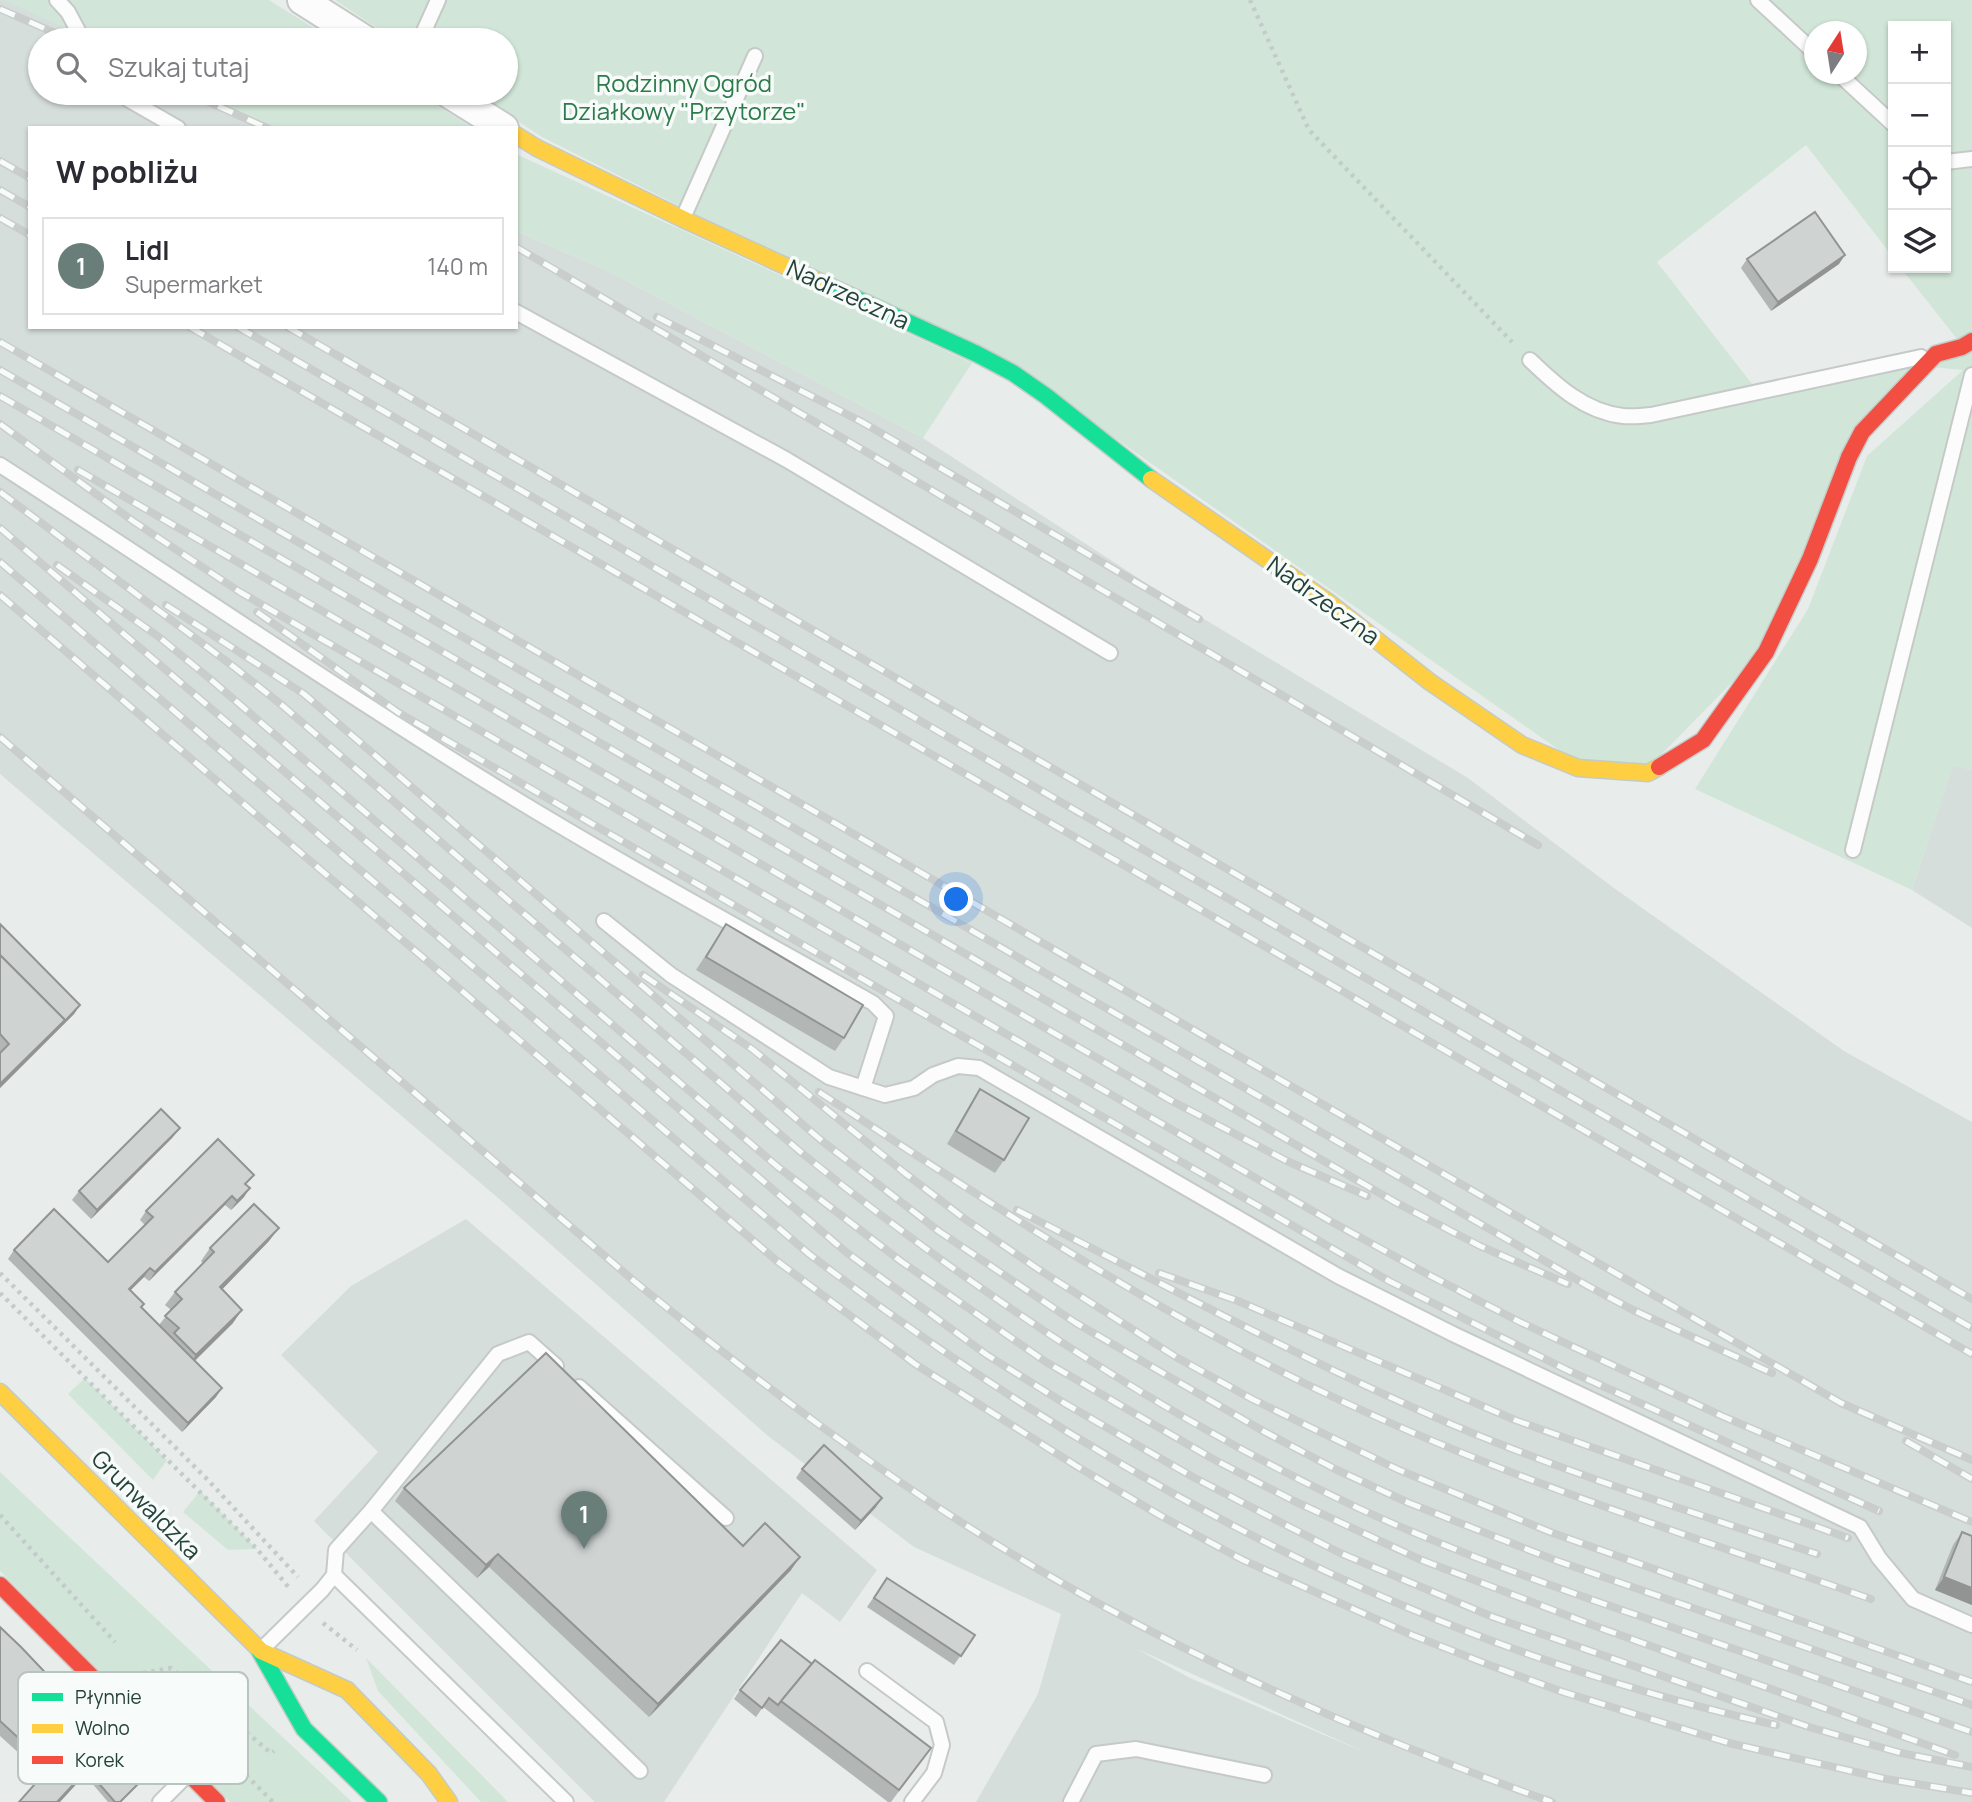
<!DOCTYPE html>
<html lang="pl">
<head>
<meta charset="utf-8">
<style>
	:root { --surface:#fff; --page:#f2f2f3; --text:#2b2b33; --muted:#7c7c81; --line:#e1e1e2; --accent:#697e78 }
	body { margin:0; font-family:Manrope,sans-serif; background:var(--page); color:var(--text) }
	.controls { position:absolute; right:21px; top:21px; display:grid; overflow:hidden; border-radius:0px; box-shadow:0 2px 5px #0004 }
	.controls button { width:63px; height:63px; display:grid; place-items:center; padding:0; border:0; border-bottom:2px solid var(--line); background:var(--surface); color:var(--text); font:35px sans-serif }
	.compass { position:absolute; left:1804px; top:21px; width:63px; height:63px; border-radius:50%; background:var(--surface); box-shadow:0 2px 5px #0004; rotate:12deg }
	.you { position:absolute; left:957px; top:900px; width:24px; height:24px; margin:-18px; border:5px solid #fff; border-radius:50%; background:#1a73e8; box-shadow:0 0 0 10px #1a73e833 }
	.badge { display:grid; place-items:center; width:46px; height:46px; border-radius:50%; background:var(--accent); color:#fff; font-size:23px; font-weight:700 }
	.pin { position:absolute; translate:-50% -58px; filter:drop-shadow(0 2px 4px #0008) }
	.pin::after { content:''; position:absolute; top:37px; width:24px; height:21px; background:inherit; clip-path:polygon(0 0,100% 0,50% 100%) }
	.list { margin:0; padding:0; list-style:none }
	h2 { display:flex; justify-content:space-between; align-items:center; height:91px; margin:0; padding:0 28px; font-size:30px }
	h2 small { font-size:23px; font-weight:400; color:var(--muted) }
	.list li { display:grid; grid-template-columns:46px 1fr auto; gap:21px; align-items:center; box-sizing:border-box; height:98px; margin:0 14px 14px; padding:0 14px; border:2px solid var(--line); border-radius:0px }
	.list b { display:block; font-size:26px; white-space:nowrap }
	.list p { margin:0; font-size:23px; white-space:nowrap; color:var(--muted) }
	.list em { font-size:23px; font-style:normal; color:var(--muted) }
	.icon { flex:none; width:38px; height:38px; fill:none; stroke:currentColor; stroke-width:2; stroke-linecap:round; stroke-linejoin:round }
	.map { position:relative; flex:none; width:1972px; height:1802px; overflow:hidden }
	.search { position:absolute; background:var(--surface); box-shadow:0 2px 5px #0004; left:28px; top:28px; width:490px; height:77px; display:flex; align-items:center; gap:18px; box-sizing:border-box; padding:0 24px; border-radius:38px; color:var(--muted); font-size:26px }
	.panel { position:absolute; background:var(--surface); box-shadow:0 2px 5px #0004; left:28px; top:126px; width:490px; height:203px; border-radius:0px }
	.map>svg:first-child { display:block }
	.built { fill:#d6dedb; fill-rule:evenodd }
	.green { fill:#d1e6d8; fill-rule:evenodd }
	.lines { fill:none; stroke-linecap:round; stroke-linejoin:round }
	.lane-casing { stroke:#c5cac8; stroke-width:18 }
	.street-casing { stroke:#c5cac8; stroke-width:32 }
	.fast-casing { stroke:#c3cbc8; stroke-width:19 }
	.slow-casing { stroke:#c3cbc8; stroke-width:19 }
	.jam-casing { stroke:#c3cbc8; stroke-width:19 }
	.path { stroke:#c3ccca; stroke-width:4.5; stroke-dasharray:3.5 5; stroke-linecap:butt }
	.lane { stroke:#fcfcfc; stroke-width:14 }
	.street { stroke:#fcfcfc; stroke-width:28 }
	.fast { stroke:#16e098; stroke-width:16 }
	.slow { stroke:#ffcf43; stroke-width:16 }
	.jam { stroke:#f24e42; stroke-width:16 }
	.rail-casing { stroke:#c9cdcc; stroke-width:8 }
	.rail { stroke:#f7fbf9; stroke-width:5; stroke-dasharray:16; stroke-linecap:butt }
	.wall { fill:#b2b6b5 }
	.shaded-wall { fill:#919493 }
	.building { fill:#cfd4d2; stroke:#919493; stroke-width:2 }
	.labels { text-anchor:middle; stroke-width:7; stroke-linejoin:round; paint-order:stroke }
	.park-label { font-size:24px; fill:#2d7a4b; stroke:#f7fbf9 }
	.street-label { font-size:24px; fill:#24423a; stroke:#f7fbf9 }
	.key { fill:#f7fbf9; stroke:#b8c4c0; stroke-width:2 }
	.key-label { font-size:19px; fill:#24423a }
</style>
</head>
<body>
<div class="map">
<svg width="1972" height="1802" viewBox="0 0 1972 1802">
	<rect width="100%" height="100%" fill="#e8edeb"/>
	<g class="built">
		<path d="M0,0H11L96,40H40V93H207L280,128H30V327H516V231L608,271L923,438L1166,596L1468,778L1614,888L1844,1051L1972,1122V1802H976L1038,1694L1061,1614L914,1547L768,1436L498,1198L0,774ZM1137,1649L1367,1753L1190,1678Z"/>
		<path d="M1953,765L1972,770V928L1912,890Z"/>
		<path d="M466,1219L877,1570L840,1622L802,1593L664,1802H595L314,1521L378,1452L281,1355L351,1286Z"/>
	</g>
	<g class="green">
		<path d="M5,0H269L333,40H90Z"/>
		<path d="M335,0H1972V770L1953,766L1912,890L1695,789L1808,609L1867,456L1963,370L1931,367L1861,430L1764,650L1647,769L1579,764L1048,391L542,137L475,93H506V40H395ZM1893,26H1946V268H1901L1961,344L1756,389L1657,262L1806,145L1893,257ZM1814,32H1856V74H1814Z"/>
		<path d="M197,93H417L473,128H278Z"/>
		<path d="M516,154L972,363L923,438L608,271L516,231Z"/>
		<path d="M85,1378L167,1460L153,1480L68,1394Z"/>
		<path d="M0,1472L352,1802H230L0,1571Z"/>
		<path d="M200,1491L257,1549L228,1550L183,1512Z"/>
		<path d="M366,1658L508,1802H481L378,1691Z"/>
	</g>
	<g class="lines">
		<defs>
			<g id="lane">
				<path d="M57,0L68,12L83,40"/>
				<path d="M1758,0L1814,52"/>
				<path d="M420,40L438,0"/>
				<path d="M1839,74L1893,124"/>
				<path d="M117,93L178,128"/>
				<path d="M1946,162L1972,159"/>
				<path d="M683,218L755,56"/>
				<path d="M516,312L787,460L1110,653"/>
				<path d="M1530,360C1556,385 1585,412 1623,416C1632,417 1642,416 1651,415L1921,357"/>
				<path d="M0,465C157,566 311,672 470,771C601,853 738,927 873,1003L886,1016L863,1088"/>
				<path d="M1853,850L1972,375"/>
				<path d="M604,921L671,975L829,1077L885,1095L914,1088L933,1075L958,1066L979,1068L1338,1276L1453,1334L1860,1527L1879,1558L1913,1599L1972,1625"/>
				<path d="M579,1387L726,1518"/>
				<path d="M371,1511L640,1771"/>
				<path d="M334,1575L336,1550L371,1511L498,1354L529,1342L556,1366"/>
				<path d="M261,1650L322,1590L334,1575L566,1802"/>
				<path d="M867,1671L936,1722L942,1745L934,1773L912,1802"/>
				<path d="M160,1802L187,1775"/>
				<path d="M1071,1802L1096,1754L1136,1749L1264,1775"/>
			</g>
			<g id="street">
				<path d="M302,0L365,40"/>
				<path d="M448,93L504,128"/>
			</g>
			<g id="fast">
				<path d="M827,285L977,354L1013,373L1046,396L1151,479"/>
				<path d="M258,1648L304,1729L379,1802"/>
			</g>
			<g id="slow">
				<path d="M516,135L537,148L683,219L827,285"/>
				<path d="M1151,479L1327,601L1430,682L1522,745L1578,768L1648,773L1659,767"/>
				<path d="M0,1392L258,1648"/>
				<path d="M261,1651L347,1690L429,1774L449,1802"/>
			</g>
			<g id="jam">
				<path d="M1659,767L1703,740L1766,652L1810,559L1849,457L1862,432L1936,354L1962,347L1972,341"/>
				<path d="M0,1585L217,1802"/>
			</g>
		</defs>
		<use href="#lane" class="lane-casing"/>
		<use href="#street" class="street-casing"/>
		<use href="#fast" class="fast-casing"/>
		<use href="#slow" class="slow-casing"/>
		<use href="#jam" class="jam-casing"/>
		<g class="path">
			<path d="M1250,0L1309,130L1512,342"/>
			<path d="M0,1273L206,1478L298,1577"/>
			<path d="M0,1293L257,1549L290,1589"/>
			<path d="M0,1515L115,1642"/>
			<path d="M323,1623L357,1650"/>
			<path d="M143,1673L171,1668L271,1753L274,1751"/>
			<path d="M246,1775L273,1802"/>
		</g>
		<use href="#lane" class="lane"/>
		<use href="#street" class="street"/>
		<use href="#fast" class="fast"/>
		<use href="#slow" class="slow"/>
		<use href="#jam" class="jam"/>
		<defs>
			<g id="rail">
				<path d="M0,9L71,40"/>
				<path d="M189,93L267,128"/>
				<path d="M0,161L30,178"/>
				<path d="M0,190L30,207"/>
				<path d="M0,218L30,235"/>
				<path d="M516,247L1538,845"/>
				<path d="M657,317L862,422L1199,619"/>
				<path d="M190,327L1972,1354"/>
				<path d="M238,327L1972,1328"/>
				<path d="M288,327L1972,1299"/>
				<path d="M0,342L1841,1403L1972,1460"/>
				<path d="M0,370L1588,1286L1633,1310L1772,1373"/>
				<path d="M0,396L1395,1202L1480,1246L1568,1284"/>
				<path d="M0,424L133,521L240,592L1332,1222L1431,1276L1520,1322L1722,1416L1972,1522"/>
				<path d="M78,470L1170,1100L1287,1161L1367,1196"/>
				<path d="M0,492L234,667L283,706L803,1154C974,1292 1158,1414 1358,1508C1454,1552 1554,1587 1654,1621C1760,1658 1866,1695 1972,1732"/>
				<path d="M0,528L846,1252L987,1355L1064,1403L1193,1477L1340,1553L1493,1617L1809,1727L1901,1753L1972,1767"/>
				<path d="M0,562L809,1254C1101,1476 1415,1645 1776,1725"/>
				<path d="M57,565L159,637L209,678L778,1167L902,1262L1046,1362L1213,1459L1292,1500L1419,1559L1595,1626L1955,1755"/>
				<path d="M0,595L777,1261L915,1364L1078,1467L1161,1516L1243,1560L1412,1635L1484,1663L1563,1692L1729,1743L1886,1779L1972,1793"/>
				<path d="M166,605L304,694L822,1141L940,1232L1076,1323L1265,1432L1337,1470L1409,1503L1552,1559L1972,1705"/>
				<path d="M257,612L399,713L1389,1281L1567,1370L1879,1511"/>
				<path d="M0,737L634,1281C757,1381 883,1477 1019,1558C1188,1659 1367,1736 1552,1802"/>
				<path d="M643,975L752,1049L906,1174L965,1219L1038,1269L1176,1357L1252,1399L1399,1470L1550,1532L1972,1682"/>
				<path d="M819,1092C977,1195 1134,1299 1304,1383C1485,1472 1680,1532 1871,1599"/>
				<path d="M1017,1210C1162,1283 1304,1361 1453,1425C1572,1475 1696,1513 1817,1554"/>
				<path d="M1159,1273L1238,1301L1515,1420L1848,1538"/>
				<path d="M1906,1441L1972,1479"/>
			</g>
		</defs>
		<use href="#rail" class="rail-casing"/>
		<use href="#rail" class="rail"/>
	</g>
	<g class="wall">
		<path d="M1747,259L1839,264L1771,311L1741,268Z"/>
		<path d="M0,924L80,1005L74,1014L0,1088Z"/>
		<path d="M726,924L844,1038L835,1051L696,970Z"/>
		<path d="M980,1089L1004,1160L995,1173L947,1144L971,1103Z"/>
		<path d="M173,1137L91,1219L72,1200L79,1191Z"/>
		<path d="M247,1185L244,1197L231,1210L225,1205L149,1281L144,1277L130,1290L141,1308L159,1325L171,1310L165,1305L175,1292L203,1263L201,1261L210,1248L269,1241L222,1289L233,1323L195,1361L216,1397L182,1432L8,1259L14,1250L108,1262L145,1225L140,1220L146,1211Z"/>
		<path d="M802,1469L876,1507L855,1530L796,1478Z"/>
		<path d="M404,1488L743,1546L791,1570L649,1717L489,1567L477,1578L395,1501Z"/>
		<path d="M1962,1532L1972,1605L1935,1590L1953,1545Z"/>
		<path d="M887,1578L975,1635L954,1665L867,1607Z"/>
		<path d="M0,1627L112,1743L109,1748L139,1784L121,1802H108L85,1775L87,1773L43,1775L0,1736Z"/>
		<path d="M812,1664L931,1748L891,1802H888L763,1707L756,1717L734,1699L740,1690Z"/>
	</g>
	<g class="shaded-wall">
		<path d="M1845,255L1839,264L1771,311L1778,302Z"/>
		<path d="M80,1005L74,1014L0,1088V1084Z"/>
		<path d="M180,1128L173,1137L91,1219L97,1210Z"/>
		<path d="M250,1188L244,1197L231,1210L237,1201Z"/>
		<path d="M232,1196L225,1205L149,1281L155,1272Z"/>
		<path d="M279,1228L269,1241L211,1301L220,1287Z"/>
		<path d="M150,1268L144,1277L123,1298L129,1289Z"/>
		<path d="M242,1310L233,1323L187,1368L196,1355Z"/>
		<path d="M222,1388L216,1397L182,1432L188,1423Z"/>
		<path d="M882,1498L876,1507L855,1530L861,1521Z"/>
		<path d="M498,1554L489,1567L477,1578L486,1565Z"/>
		<path d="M800,1557L791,1570L649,1717L658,1704Z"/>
		<path d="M1944,1577L1972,1588V1605L1935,1590Z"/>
		<path d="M112,1743L106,1752L60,1802H57Z"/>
	</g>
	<g class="building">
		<path d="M1815,212L1845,255L1778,302L1747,259Z"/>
		<path d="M0,924L80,1005L62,1024L65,1020L0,955Z"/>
		<path d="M726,924L863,1005L844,1038L706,957Z"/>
		<path d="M0,955L65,1020L0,1084V1053L9,1044L0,1034Z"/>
		<path d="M980,1089L1029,1118L1004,1160L956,1131Z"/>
		<path d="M161,1109L180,1128L97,1210L79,1191Z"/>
		<path d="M218,1139L254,1175L245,1184L250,1188L237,1201L232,1196L155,1272L150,1268L129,1289L144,1304L141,1307L222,1388L188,1423L14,1250L54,1209L108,1262L153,1217L146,1211Z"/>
		<path d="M254,1204L279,1228L220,1287L242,1310L196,1355L174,1333L179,1328L165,1316L182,1299L175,1292L214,1252L210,1248Z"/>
		<path d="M546,1353L743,1546L765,1523L800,1557L658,1704L498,1554L486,1565L404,1488Z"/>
		<path d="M824,1445L882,1498L861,1521L802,1469Z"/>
		<path d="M1962,1532L1972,1536V1588L1944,1577Z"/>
		<path d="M887,1578L975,1635L961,1656L874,1598Z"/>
		<path d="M0,1627L21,1647L112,1743L57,1802H19L50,1767L0,1721Z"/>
		<path d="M781,1640L812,1664L778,1705L769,1698L762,1708L740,1690Z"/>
		<path d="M815,1660L931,1748L899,1790L781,1701Z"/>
		<path d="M109,1748L142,1780L120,1802H115L88,1771Z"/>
	</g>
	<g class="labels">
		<g class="park-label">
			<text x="684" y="92">Rodzinny Ogród<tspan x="684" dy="28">Działkowy "Przytorze"</tspan></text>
		</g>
		<g class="street-label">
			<text transform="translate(848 295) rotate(25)" y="8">Nadrzeczna</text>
			<text transform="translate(1323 601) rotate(36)" y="8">Nadrzeczna</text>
			<text transform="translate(146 1505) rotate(45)" y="8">Grunwaldzka</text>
		</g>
	</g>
	<rect x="18" y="1672" width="230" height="112" rx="10" class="key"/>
	<rect x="32" y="1693" width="31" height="8" fill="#16e098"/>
	<rect x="32" y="1724" width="31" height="9" fill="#ffcf43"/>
	<rect x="32" y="1756" width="31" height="8" fill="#f24e42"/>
	<g class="key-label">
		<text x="75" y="1704">Płynnie</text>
		<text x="75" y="1735">Wolno</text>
		<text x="75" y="1767">Korek</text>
	</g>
</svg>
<div class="controls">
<button>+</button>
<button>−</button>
<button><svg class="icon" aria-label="locate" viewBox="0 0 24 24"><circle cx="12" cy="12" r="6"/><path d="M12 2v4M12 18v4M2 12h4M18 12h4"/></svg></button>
<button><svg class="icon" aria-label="layers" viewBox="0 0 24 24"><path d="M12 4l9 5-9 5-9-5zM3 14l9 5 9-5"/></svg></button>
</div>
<svg class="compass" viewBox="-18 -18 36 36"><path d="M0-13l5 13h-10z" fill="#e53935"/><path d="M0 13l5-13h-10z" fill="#7c7c81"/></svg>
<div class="you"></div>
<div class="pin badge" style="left:584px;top:1549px">1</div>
<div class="search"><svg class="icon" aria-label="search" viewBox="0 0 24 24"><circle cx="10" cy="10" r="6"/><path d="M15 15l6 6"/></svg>Szukaj tutaj</div>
<section class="panel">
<h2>W pobliżu<small></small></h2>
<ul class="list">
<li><span class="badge">1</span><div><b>Lidl</b><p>Supermarket</p></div><em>140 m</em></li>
</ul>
</section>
</div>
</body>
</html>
